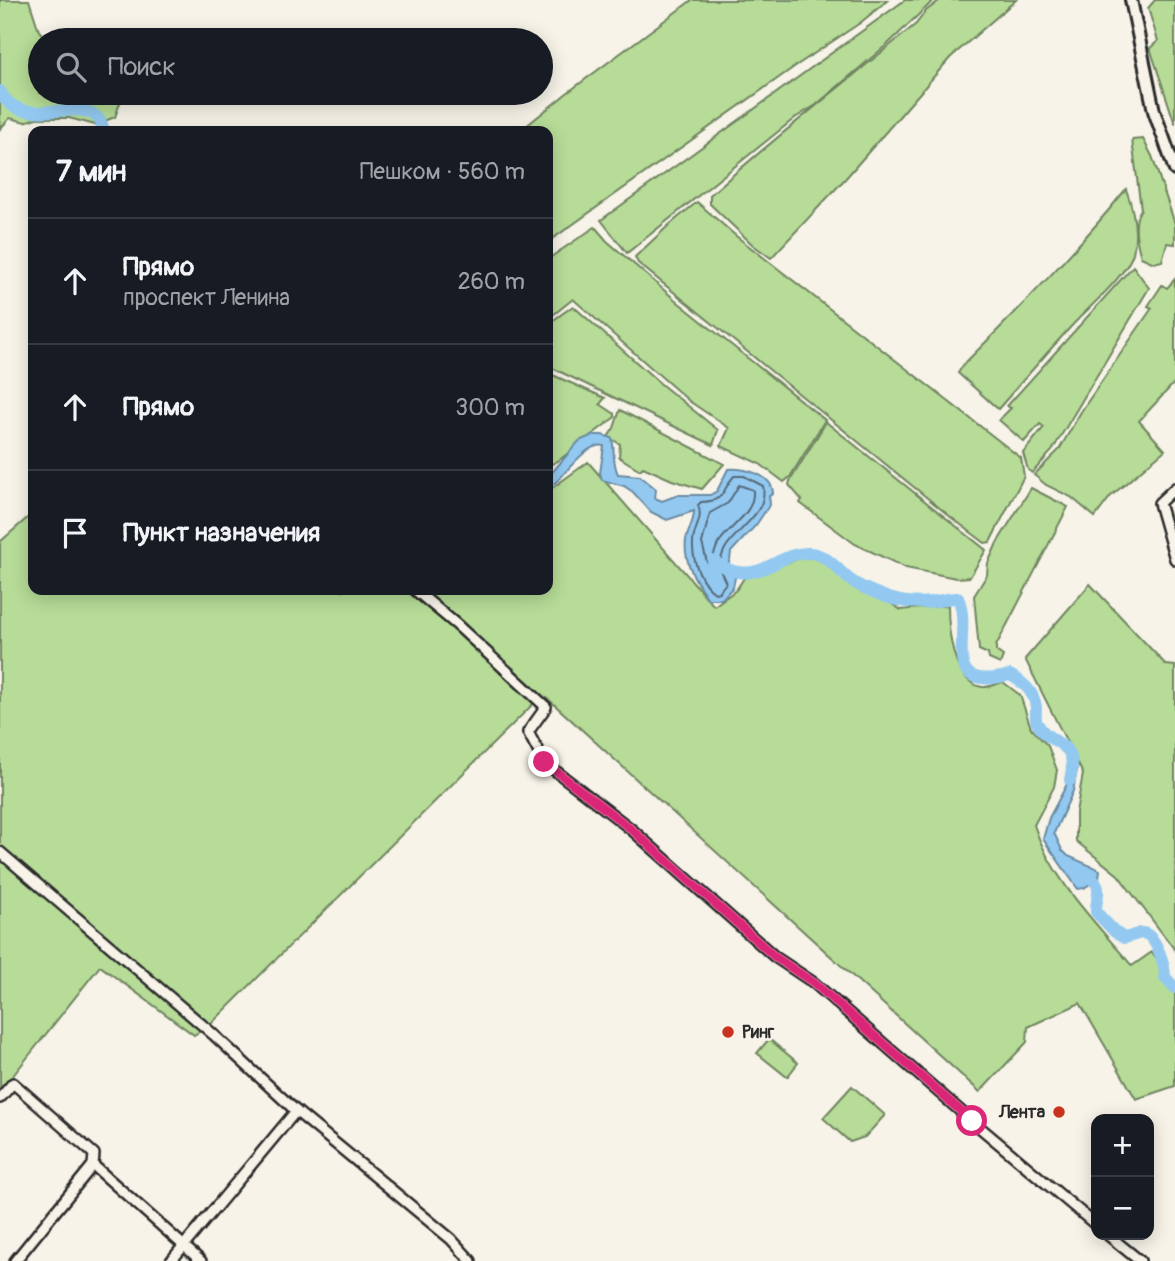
<!DOCTYPE html>
<html lang="ru">
<head>
<meta charset="utf-8">
<style>
	:root { --surface:#171b24; --page:#20242c; --text:#f1f3f6; --muted:#9ea1a6; --line:#363941 }
	body { margin:0; font-family:Pangolin,sans-serif; background:var(--page); color:var(--text) }
	.controls { position:absolute; right:21px; bottom:21px; display:grid; overflow:hidden; border-radius:14px; box-shadow:0 4px 18px #0003 }
	.controls button { width:63px; height:63px; display:grid; place-items:center; padding:0; border:0; border-bottom:2px solid var(--line); background:var(--surface); color:var(--text); font:35px sans-serif }
	.stop { position:absolute; width:21px; height:21px; margin:-16px; border:5px solid #db2777; border-radius:50%; background:#fff }
	.stop.end { background:#db2777; border-color:#fff; box-shadow:0 2px 7px #0008 }
	.list { margin:0; padding:0; list-style:none }
	h2 { display:flex; justify-content:space-between; align-items:center; height:91px; margin:0; padding:0 28px; font-size:30px }
	h2 small { font-size:23px; font-weight:400; color:var(--muted) }
	.list li { display:grid; grid-template-columns:46px 1fr auto; gap:21px; align-items:center; box-sizing:border-box; height:126px; padding:0 28px; border-top:2px solid var(--line) }
	.list b { display:block; font-size:26px; white-space:nowrap }
	.list p { margin:0; font-size:23px; white-space:nowrap; color:var(--muted) }
	.list em { font-size:23px; font-style:normal; color:var(--muted) }
	.icon { flex:none; width:38px; height:38px; fill:none; stroke:currentColor; stroke-width:2; stroke-linecap:round; stroke-linejoin:round }
	.map { position:relative; flex:none; width:1175px; height:1261px; overflow:hidden }
	.search { position:absolute; background:var(--surface); box-shadow:0 4px 18px #0003; left:28px; top:28px; width:525px; height:77px; display:flex; align-items:center; gap:18px; box-sizing:border-box; padding:0 24px; border-radius:38px; color:var(--muted); font-size:26px }
	.panel { position:absolute; background:var(--surface); box-shadow:0 4px 18px #0003; left:28px; top:126px; width:525px; height:469px; border-radius:14px }
	.map>svg:first-child { display:block }
	.green { fill:#b6dc97; stroke:#708461; stroke-width:2 }
	.water { fill:#93c9f1; stroke:#698aa2; stroke-width:2 }
	.lines { fill:none; stroke-linecap:round; stroke-linejoin:round }
	.shore { stroke:#556a7a; stroke-width:2 }
	.river { stroke:#93c9f1; stroke-width:12 }
	.minor-casing { stroke:#2b2b2b; stroke-width:14 }
	.major-casing { stroke:#2b2b2b; stroke-width:16 }
	.minor { stroke:#f7f3e8; stroke-width:9 }
	.major { stroke:#f7f3e8; stroke-width:10 }
	.route { stroke:#db2777; stroke-width:9 }
	.poi-dot { fill:#c8321e; stroke:#f7f3e8; stroke-width:2.5 }
	.labels { text-anchor:middle; stroke-width:5; stroke-linejoin:round; paint-order:stroke }
	.poi-label { font-size:18px; font-weight:bold; fill:#2b2b2b; stroke:#f7f3e8; text-anchor:start }
</style>
</head>
<body>
<div class="map">
<svg width="1175" height="1261" viewBox="0 0 1175 1261">
	<rect width="100%" height="100%" fill="#f7f3e8"/>
	<filter id="ink" filterUnits="userSpaceOnUse"><feTurbulence type="fractalNoise" baseFrequency=".0143" numOctaves="2"/><feDisplacementMap in="SourceGraphic" scale="14" xChannelSelector="R" yChannelSelector="G"/><feConvolveMatrix kernelMatrix="1 2 1 2 8 2 1 2 1" color-interpolation-filters="sRGB"/></filter>
	<g filter="url(#ink)">
		<g class="green">
			<path d="M0,0H29L39,31L48,40H40V93H117L120,103L115,117L95,125L69,118H36L25,122L10,118L0,129Z"/>
			<path d="M692,0H888L860,23L794,67L548,242V131H520L567,93Z"/>
			<path d="M905,0H934L889,43L816,105L795,118L627,253L601,220Z"/>
			<path d="M940,0H1016L950,58L845,179L771,258L753,245L710,204V195C777,136 847,81 916,24L926,11Z"/>
			<path d="M1155,0H1175V124L1150,48L1158,41L1148,8Z"/>
			<path d="M1143,139L1152,156L1175,224V244L1167,243L1162,261L1154,263L1141,257C1137,244 1132,221 1141,209L1132,140Z"/>
			<path d="M1126,189C1133,208 1138,232 1133,253C1127,276 1083,312 1067,331C1043,357 1021,383 998,409L958,373L964,364C1020,308 1077,250 1126,189Z"/>
			<path d="M697,202L736,236L1021,458L1024,476L990,542L985,543L952,518L638,263L635,257L669,225Z"/>
			<path d="M595,227L607,241L679,303L825,420L790,477L784,482L760,464L721,446L729,428L689,401L573,299L548,319V259Z"/>
			<path d="M1133,266L1149,288L1052,451L1032,473L1028,470L1023,453L1044,427L1040,424L1024,442L999,420L1011,408L1007,406Z"/>
			<path d="M1175,279V382L1139,421L1165,450L1111,496L1095,517L1071,497L1046,485L1034,475L1059,450L1082,410L1152,308L1148,306L1162,285L1167,288Z"/>
			<path d="M573,306L662,385L718,430L713,445L548,366V324Z"/>
			<path d="M548,373L605,398L600,404L615,414V417L558,461L548,466Z"/>
			<path d="M620,410L724,464L702,489L672,480L643,467L640,470L619,457L620,444L608,437L614,428Z"/>
			<path d="M826,422L986,550L970,577L956,578L906,568L855,544L800,503L802,500L789,485L790,481Z"/>
			<path d="M588,462L714,606L736,590L744,578L803,557L822,559L901,610L948,605C948,628 952,682 982,687C988,688 997,684 1003,682L1020,695L1031,728L1048,746L1057,770L1054,787L1034,825C1051,879 1096,923 1132,966L1152,952L1175,985V1086L1136,1099L1080,1003L1028,1027L1027,1042L980,1092L547,698L534,703L212,1023L194,1035L100,966L0,1092V542L33,513V590H548V491Z"/>
			<path d="M1031,488L1068,507L996,646V651L1003,656L1000,664L989,659L988,654L979,650L974,596L987,575L988,563L997,543Z"/>
			<path d="M1090,584L1166,665L1175,666V950L1118,875L1076,841V812L1083,774L1025,659Z"/>
			<path d="M769,1039L798,1063L787,1077L757,1053Z"/>
			<path d="M852,1086L885,1115L865,1137L850,1142L823,1118Z"/>
		</g>
		<g class="water">
			<path d="M593,435H602L612,438C615,451 612,462 618,474L640,476L656,489L655,498L662,501L678,495H710L717,491L728,469C744,468 773,474 773,494L769,496L770,504L756,525L731,552L730,560L726,567L731,573H736L733,587L722,599H708C696,582 683,561 686,540C688,530 694,522 694,511L667,520L651,512L633,492L624,486L602,480L600,473L604,446C588,441 567,472 555,483L548,486V477L579,441Z"/>
			<path d="M1073,763L1075,764L1077,770L1073,791L1054,833L1062,850L1068,856L1100,870L1099,878L1084,888L1078,889L1043,839L1049,818L1066,786Z"/>
		</g>
		<g class="lines">
			<g class="shore">
				<path d="M734,476H744L763,486C768,513 739,527 726,547C723,552 720,562 719,568L726,583L719,592L715,593C701,584 692,560 693,543C693,528 704,520 698,505L701,502C726,501 721,491 734,476Z"/>
				<path d="M739,485L753,490C755,513 732,524 720,541C715,547 715,555 711,562H707L702,543L710,513L728,503Z"/>
			</g>
			<g class="river">
				<path d="M0,91C23,138 94,84 104,131"/>
				<path d="M713,561C721,565 729,571 738,572C765,577 783,551 810,553C829,555 835,568 849,579C860,588 876,593 889,598C902,602 917,604 932,602C942,601 948,597 958,598C974,633 935,694 1010,675C1023,682 1034,691 1036,707C1036,713 1035,719 1037,723C1050,748 1080,738 1070,780"/>
				<path d="M1084,871C1106,889 1096,890 1096,912L1115,932L1124,938C1130,937 1136,934 1141,933C1156,932 1165,966 1165,977L1175,988"/>
			</g>
			<defs>
				<g id="minor">
					<path d="M1175,488L1159,503L1175,559"/>
					<path d="M415,590L457,625L546,707L528,732L544,762L631,829L775,957L814,983L965,1115L1096,1225"/>
					<path d="M0,852L214,1035L296,1111L451,1239L471,1261"/>
					<path d="M0,1098L13,1083L94,1154L93,1165L15,1261"/>
					<path d="M93,1165L201,1261"/>
					<path d="M1108,1235L1140,1261"/>
					<path d="M171,1261L296,1111"/>
				</g>
				<path id="major" d="M1131,0L1154,111L1175,170"/>
			</defs>
			<use href="#minor" class="minor-casing"/>
			<use href="#major" class="major-casing"/>
			<use href="#minor" class="minor"/>
			<use href="#major" class="major"/>
		</g>
	</g>
	<g class="lines" filter="url(#ink)">
		<path class="route" d="M544,762L631,829L775,957L814,983L972,1121"/>
	</g>
	<g class="poi-dot">
		<circle cx="728" cy="1032" r="7"/>
		<circle cx="1059" cy="1112" r="7"/>
	</g>
	<g class="labels">
		<g class="poi-label">
			<text x="742" y="1038">Ринг</text>
			<text x="1045" y="1118" text-anchor="end">Лента</text>
		</g>
	</g>
</svg>
<div class="controls">
<button>+</button>
<button>−</button>
</div>
<div class="stop" style="left:972px;top:1121px"></div>
<div class="stop end" style="left:544px;top:762px"></div>
<div class="search"><svg class="icon" aria-label="search" viewBox="0 0 24 24"><circle cx="10" cy="10" r="6"/><path d="M15 15l6 6"/></svg>Поиск</div>
<section class="panel">
<h2>7 мин<small>Пешком · 560 m</small></h2>
<ul class="list">
<li><svg class="icon" aria-label="ahead" viewBox="0 0 24 24"><path d="M12 20V5M6 11l6-6 6 6"/></svg><div><b>Прямо</b><p>проспект Ленина</p></div><em>260 m</em></li>
<li><svg class="icon" aria-label="ahead" viewBox="0 0 24 24"><path d="M12 20V5M6 11l6-6 6 6"/></svg><div><b>Прямо</b></div><em>300 m</em></li>
<li><svg class="icon" aria-label="arrive" viewBox="0 0 24 24"><path d="M6 21V4h12l-3 4 3 4H6"/></svg><div><b>Пункт назначения</b></div></li>
</ul>
</section>
</div>
</body>
</html>
